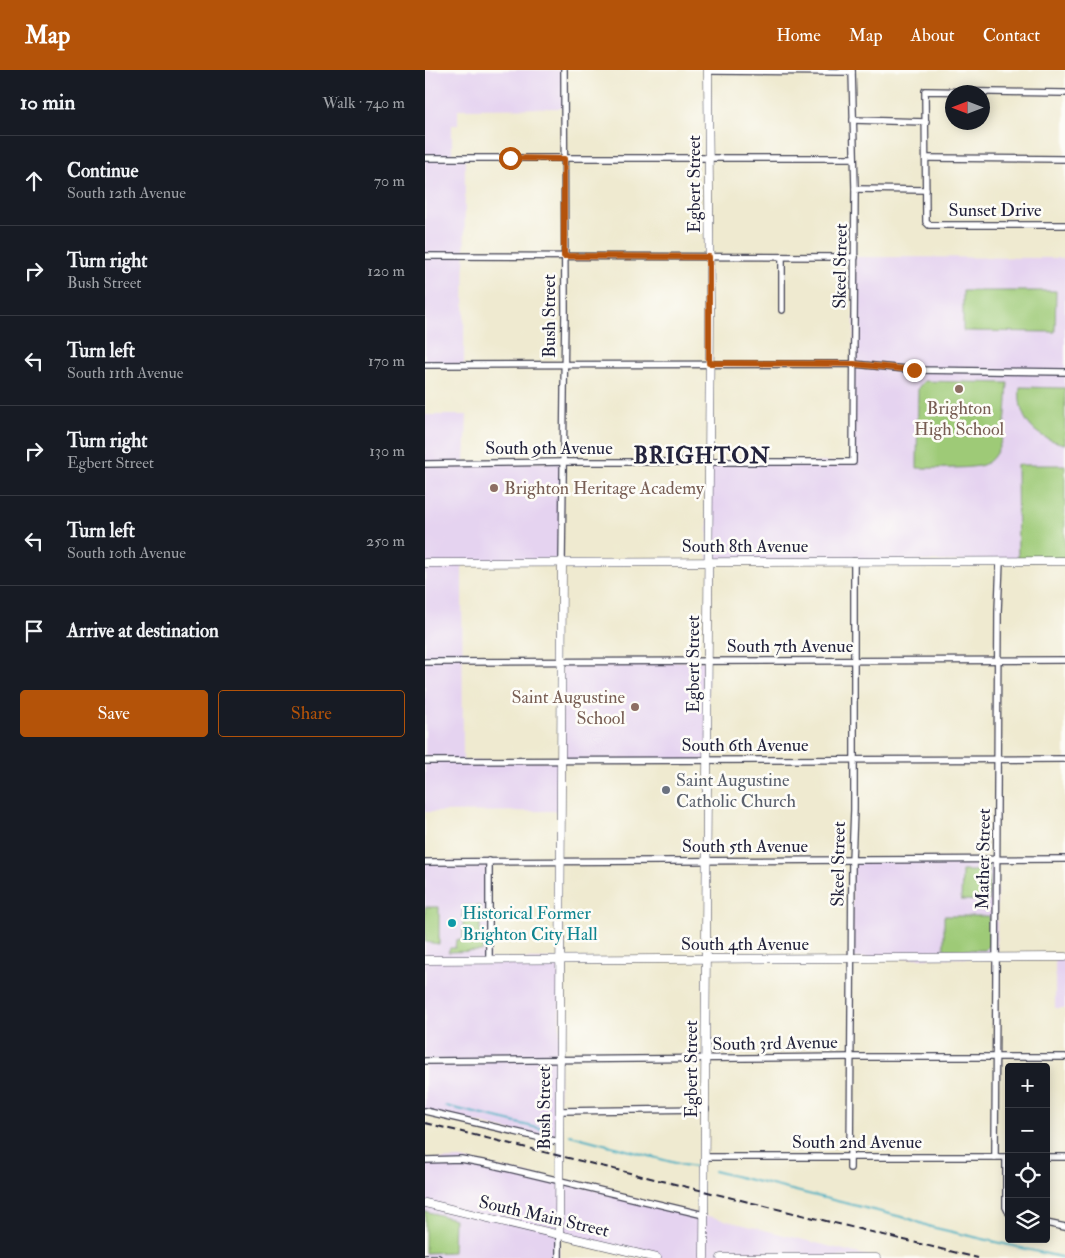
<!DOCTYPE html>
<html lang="en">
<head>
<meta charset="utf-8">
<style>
	:root { --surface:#171b24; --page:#242831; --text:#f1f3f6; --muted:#9ea1a6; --line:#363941; --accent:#b45309 }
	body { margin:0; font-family:"IM FELL Double Pica",serif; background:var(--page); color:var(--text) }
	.controls { position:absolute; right:15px; bottom:15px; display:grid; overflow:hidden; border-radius:5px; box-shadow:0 2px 12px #0003 }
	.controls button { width:45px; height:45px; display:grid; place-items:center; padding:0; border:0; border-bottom:1px solid var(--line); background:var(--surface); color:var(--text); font:25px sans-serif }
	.compass { position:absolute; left:520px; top:15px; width:45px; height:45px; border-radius:50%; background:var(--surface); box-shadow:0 2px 12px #0003; rotate:270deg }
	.stop { position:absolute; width:15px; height:15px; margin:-11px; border:4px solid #b45309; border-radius:50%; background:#fff }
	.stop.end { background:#b45309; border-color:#fff; box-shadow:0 1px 5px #0008 }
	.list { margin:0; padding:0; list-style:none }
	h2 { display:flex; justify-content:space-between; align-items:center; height:65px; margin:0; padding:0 20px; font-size:21px }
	h2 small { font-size:16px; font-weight:400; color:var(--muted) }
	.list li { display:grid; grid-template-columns:32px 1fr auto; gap:15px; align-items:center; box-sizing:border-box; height:90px; padding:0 20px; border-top:1px solid var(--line) }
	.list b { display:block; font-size:19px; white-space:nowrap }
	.list p { margin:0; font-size:16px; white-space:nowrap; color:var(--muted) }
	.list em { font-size:16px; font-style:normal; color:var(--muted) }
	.actions { display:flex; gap:10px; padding:15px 20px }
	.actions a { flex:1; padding:11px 0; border:1px solid var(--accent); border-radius:5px; text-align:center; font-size:18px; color:var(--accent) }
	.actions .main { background:var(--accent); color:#fff }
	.icon { flex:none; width:28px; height:28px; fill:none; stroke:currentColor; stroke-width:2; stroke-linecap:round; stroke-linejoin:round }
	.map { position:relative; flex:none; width:640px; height:1188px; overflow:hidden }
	header { display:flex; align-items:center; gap:30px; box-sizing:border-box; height:70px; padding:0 25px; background:var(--accent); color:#fff }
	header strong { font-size:24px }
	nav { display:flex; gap:28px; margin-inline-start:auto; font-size:18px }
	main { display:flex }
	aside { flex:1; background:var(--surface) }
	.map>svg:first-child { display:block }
	.built { fill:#e5d3f0 }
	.green { fill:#9eca77; stroke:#607659 }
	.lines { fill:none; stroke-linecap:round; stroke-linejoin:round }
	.stream { stroke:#43aec2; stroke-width:2 }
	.street-casing { stroke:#414051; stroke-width:8 }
	.secondary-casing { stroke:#414051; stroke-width:9 }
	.street { stroke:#fff; stroke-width:5.5 }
	.secondary { stroke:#fff; stroke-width:8 }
	.rail { stroke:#22223b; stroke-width:2; stroke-dasharray:8 4; stroke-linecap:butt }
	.route { stroke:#b45309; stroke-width:6 }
	.education-dot { fill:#8d6e63; stroke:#fdfcf7; stroke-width:2 }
	.worship-dot { fill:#6b7280; stroke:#fdfcf7; stroke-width:2 }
	.culture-dot { fill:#0f9aa8; stroke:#fdfcf7; stroke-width:2 }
	.labels { text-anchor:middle; stroke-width:5; stroke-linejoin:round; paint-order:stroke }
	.street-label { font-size:18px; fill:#22223b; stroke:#fdfcf7 }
	.education-label { font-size:18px; fill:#785e54; stroke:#fdfcf7 }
	.worship-label { font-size:18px; fill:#5b616d; stroke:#fdfcf7; text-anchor:start }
	.culture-label { font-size:18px; fill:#0d838f; stroke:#fdfcf7; text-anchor:start }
	.district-label { font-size:22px; font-weight:bold; letter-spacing:1px; fill:#22223b; stroke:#fdfcf7 }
</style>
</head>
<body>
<header>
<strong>Map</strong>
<nav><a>Home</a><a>Map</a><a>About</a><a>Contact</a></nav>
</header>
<main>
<aside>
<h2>10 min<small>Walk · 740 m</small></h2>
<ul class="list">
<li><svg class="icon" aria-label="ahead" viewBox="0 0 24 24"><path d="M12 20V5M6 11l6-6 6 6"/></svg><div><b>Continue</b><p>South 12th Avenue</p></div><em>70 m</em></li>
<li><svg class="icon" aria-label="right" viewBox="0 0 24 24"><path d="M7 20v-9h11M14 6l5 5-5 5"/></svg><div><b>Turn right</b><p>Bush Street</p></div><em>120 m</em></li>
<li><svg class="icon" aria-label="left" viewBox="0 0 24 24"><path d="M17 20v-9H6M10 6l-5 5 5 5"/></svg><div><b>Turn left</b><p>South 11th Avenue</p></div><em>170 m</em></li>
<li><svg class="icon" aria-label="right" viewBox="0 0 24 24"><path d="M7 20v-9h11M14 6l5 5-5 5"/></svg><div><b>Turn right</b><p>Egbert Street</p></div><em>130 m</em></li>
<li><svg class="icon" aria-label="left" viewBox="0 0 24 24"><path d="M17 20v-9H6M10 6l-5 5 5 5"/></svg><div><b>Turn left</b><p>South 10th Avenue</p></div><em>250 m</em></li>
<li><svg class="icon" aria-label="arrive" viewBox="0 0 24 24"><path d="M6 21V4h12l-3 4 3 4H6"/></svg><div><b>Arrive at destination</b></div></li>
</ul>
<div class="actions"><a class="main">Save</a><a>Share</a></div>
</aside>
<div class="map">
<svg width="640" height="1188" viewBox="0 0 640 1188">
	<rect width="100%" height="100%" fill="#fdfcf7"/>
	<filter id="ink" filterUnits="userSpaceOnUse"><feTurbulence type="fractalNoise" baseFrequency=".02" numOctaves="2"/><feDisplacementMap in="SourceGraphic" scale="10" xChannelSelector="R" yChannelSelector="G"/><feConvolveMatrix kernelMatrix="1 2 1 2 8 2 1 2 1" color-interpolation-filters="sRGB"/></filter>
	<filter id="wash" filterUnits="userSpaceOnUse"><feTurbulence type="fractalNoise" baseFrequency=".0096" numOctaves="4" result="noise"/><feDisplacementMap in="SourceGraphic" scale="20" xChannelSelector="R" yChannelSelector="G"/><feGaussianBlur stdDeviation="1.12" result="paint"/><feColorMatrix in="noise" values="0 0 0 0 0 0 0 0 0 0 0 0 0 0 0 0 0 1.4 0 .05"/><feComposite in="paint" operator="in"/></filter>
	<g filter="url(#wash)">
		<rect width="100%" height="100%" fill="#efead0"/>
		<g class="built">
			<path d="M0,0H139V38L33,39V55H27V88H40L39,295H0Z"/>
			<path d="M430,187L640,188V395L592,396L593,491L283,492V393L427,392Z"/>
			<path d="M0,345H42L40,393L138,392L137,491L37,492L38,691H136L137,592L283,591V690L137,691L136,741L0,742Z"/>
			<path d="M572,789V888H427V790Z"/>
			<path d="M64,791V889H135L134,1072L0,1041V792Z"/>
			<rect x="630" y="887" width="10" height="51"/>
			<path d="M36,1089L279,1145L447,1187L232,1188L134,1165V1188H0V1090Z"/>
		</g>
		<g class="green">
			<path d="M538,221H631L630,262L538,261Z"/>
			<path d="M499,311L583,313C581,335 583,391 554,396C537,399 510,398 492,398L493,318Z"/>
			<path d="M595,317L640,318V374C609,368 592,349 595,317Z"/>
			<path d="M592,395H640V491H593Z"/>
			<path d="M564,795V831L536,830L537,801H549L554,796Z"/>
			<path d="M38,836H55V874L58,877L57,881L23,882L25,878H30L31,870H38Z"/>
			<path d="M0,837H14V874L0,872Z"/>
			<path d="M519,846H564V875L560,880H519Z"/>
			<path d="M0,1141L29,1149L28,1182L0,1183Z"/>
		</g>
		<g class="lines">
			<g class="stream">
				<path d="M21,1036L125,1061"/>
				<path d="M145,1065L258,1095L270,1097"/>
				<path d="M289,1101L485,1149L506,1157L640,1188"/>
			</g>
		</g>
	</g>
	<g filter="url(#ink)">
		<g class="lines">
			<defs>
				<g id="street">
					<path d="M283,1L427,2"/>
					<path d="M640,23L500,21L501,152L504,155H640"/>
					<path d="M428,50L501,52"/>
					<path d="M0,88H429"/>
					<path d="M501,88L640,89"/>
					<path d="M430,119L501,120"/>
					<path d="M0,186L430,187"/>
					<path d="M357,240V187"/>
					<path d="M0,295L429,294L491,300L640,302"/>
					<path d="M0,394L138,392H428L430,119L427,0"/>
					<path d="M137,491L140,240L139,0"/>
					<path d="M0,592L640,590"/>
					<path d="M0,691L640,689"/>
					<path d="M0,792L640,789"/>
					<path d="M64,890V791"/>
					<path d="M0,991L426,987H640"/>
					<path d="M0,1041L134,1072"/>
					<path d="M134,1041L281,1039"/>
					<path d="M280,1087H584"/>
					<path d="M570,1087L573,541L575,491"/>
					<path d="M581,1087V1137L584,1143"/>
					<path d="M621,1087H640"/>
					<path d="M0,1090L36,1089L68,1095L279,1145"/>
					<path d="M425,1098L427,791L429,740V491"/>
					<path d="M621,1153L640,1157"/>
					<path d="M134,1165V1188"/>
					<path d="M0,1188H13"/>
				</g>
				<g id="secondary">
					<path d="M0,493L640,491"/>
					<path d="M0,890L640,887"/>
					<path d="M0,1133L232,1188"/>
					<path d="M134,1165L137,491"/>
					<path d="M279,1188L285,240L283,0"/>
					<path d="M296,1188H451"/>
				</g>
			</defs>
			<use href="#street" class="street-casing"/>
			<use href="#secondary" class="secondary-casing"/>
			<use href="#street" class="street"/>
			<use href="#secondary" class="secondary"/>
			<path class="rail" d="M0,1053L553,1188"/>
		</g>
	</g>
	<g class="lines" filter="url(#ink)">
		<path class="route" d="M85,88L139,89V186L284,187V293L429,294L489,300"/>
	</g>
	<g class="education-dot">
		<circle cx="534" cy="319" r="5"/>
		<circle cx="69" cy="418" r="5"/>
		<circle cx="210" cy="637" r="5"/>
	</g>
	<circle class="worship-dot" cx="241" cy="720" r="5"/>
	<circle class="culture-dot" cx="27" cy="853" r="5"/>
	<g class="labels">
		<g class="street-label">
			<text transform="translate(269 114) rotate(-90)" y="6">Egbert Street</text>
			<text x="570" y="146">Sunset Drive</text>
			<text transform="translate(415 196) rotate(-89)" y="6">Skeel Street</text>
			<text transform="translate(124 246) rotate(-90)" y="6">Bush Street</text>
			<text x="124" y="384">South 9th Avenue</text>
			<text x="320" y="482">South 8th Avenue</text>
			<text x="365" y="582">South 7th Avenue</text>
			<text transform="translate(268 594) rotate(-90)" y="6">Egbert Street</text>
			<text x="320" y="681">South 6th Avenue</text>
			<text x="320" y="782">South 5th Avenue</text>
			<text transform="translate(558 789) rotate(-89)" y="6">Mather Street</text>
			<text transform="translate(413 794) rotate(-89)" y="6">Skeel Street</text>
			<text x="320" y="880">South 4th Avenue</text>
			<text transform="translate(350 973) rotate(-1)" y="6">South 3rd Avenue</text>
			<text transform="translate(266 999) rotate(-90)" y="6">Egbert Street</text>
			<text transform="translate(119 1038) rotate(-90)" y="6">Bush Street</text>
			<text x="432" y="1078">South 2nd Avenue</text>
			<text transform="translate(119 1146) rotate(13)" y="6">South Main Street</text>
		</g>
		<g class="education-label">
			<text x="534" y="344">Brighton<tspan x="534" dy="21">High School</tspan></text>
			<text x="79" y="424" text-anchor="start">Brighton Heritage Academy</text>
			<text x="200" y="633" text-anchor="end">Saint Augustine<tspan x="200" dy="21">School</tspan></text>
		</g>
		<g class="worship-label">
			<text x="251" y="716">Saint Augustine<tspan x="251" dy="21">Catholic Church</tspan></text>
		</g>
		<g class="culture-label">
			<text x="37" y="849">Historical Former<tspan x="37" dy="21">Brighton City Hall</tspan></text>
		</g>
		<g class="district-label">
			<text x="277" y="393">BRIGHTON</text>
		</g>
	</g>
</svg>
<div class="controls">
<button>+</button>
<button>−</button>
<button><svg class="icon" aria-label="locate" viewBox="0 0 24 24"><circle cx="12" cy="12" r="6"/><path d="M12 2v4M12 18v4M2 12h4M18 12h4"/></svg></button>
<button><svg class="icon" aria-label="layers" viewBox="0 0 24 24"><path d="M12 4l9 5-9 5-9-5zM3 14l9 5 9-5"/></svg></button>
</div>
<svg class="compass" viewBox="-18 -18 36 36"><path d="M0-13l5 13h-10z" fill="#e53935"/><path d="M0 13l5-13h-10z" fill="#9ea1a6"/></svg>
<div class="stop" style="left:85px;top:88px"></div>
<div class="stop end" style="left:489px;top:300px"></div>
</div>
</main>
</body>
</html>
